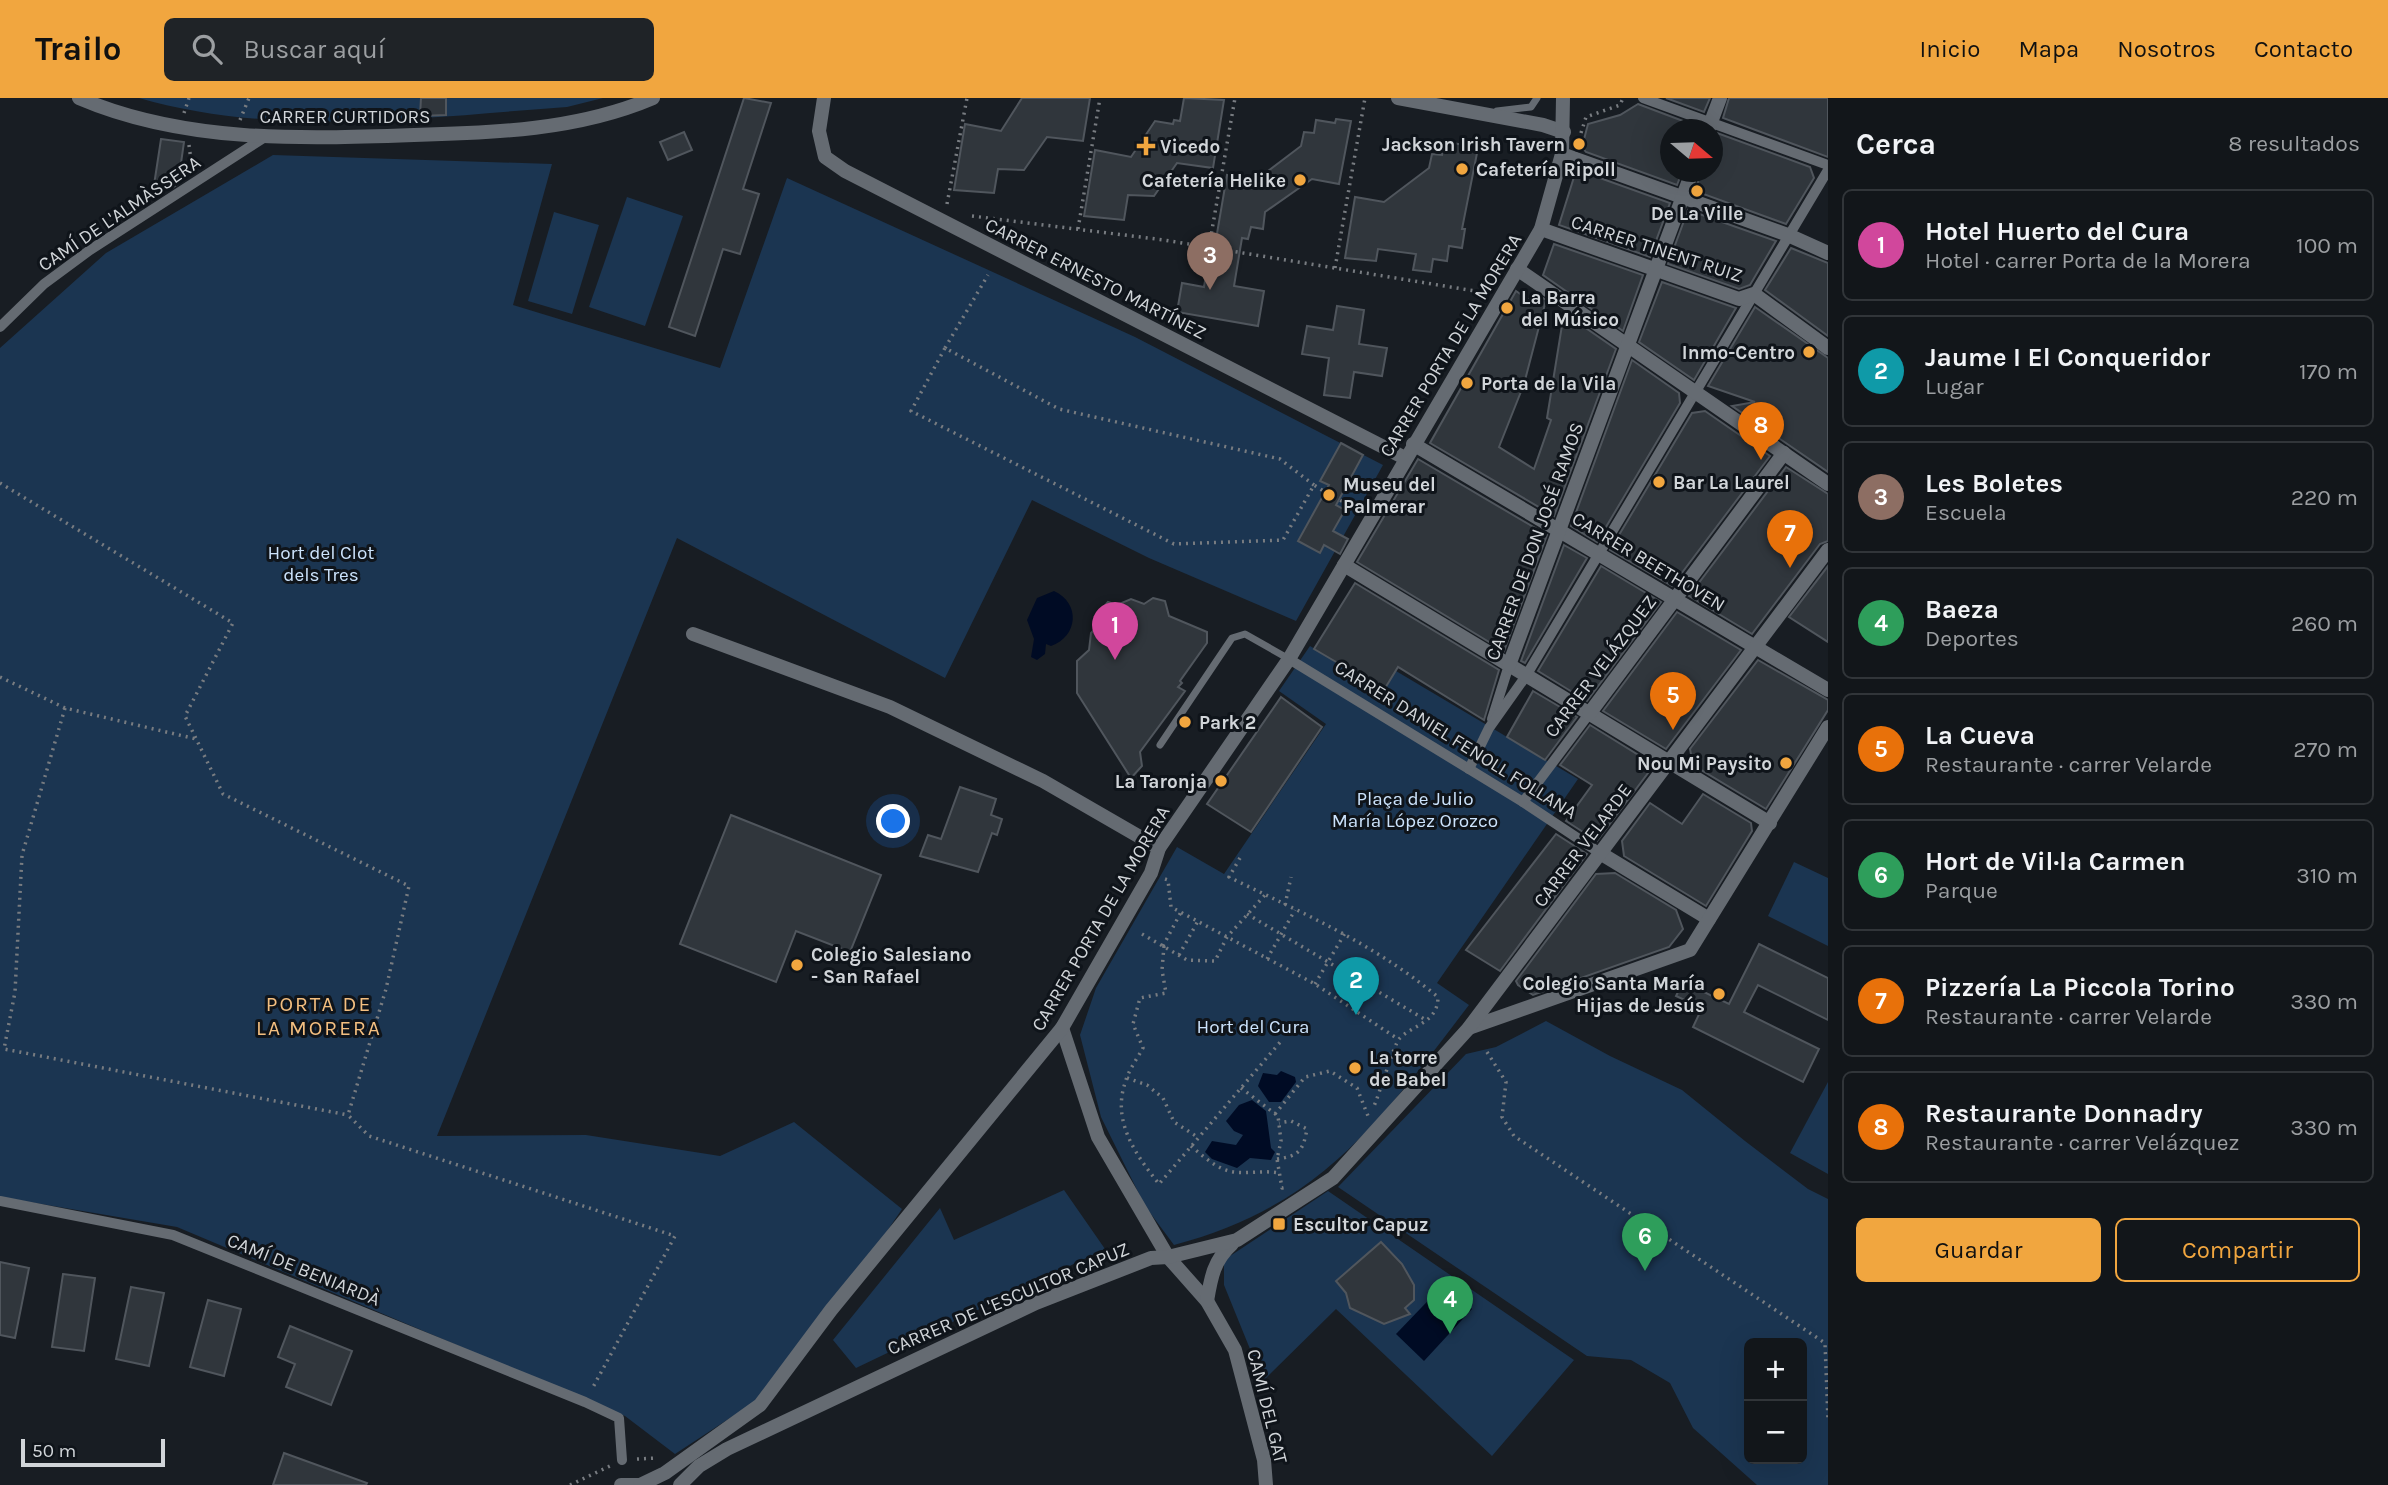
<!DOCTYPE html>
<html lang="es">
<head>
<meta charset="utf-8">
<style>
	:root { --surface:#12161a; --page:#1f2327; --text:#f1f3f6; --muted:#9c9fa2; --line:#313539; --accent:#f1a63f }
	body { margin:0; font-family:Karla,sans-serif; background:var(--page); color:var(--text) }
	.controls { position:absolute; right:21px; bottom:21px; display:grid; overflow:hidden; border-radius:10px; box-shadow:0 7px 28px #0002 }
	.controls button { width:63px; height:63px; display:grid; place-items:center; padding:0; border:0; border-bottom:2px solid var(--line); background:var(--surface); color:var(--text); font:35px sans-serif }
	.compass { position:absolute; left:1660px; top:21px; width:63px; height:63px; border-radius:50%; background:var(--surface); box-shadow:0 7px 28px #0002; rotate:109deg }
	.scale { position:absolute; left:21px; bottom:18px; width:144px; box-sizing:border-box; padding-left:7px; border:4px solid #d1d5d9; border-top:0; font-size:19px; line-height:24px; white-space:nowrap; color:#d1d5d9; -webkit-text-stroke:5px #0f141a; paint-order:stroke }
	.you { position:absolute; left:894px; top:724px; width:24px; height:24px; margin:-18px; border:5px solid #fff; border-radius:50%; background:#1a73e8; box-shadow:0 0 0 10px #1a73e833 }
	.badge { display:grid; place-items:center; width:46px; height:46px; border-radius:50%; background:var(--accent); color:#fff; font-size:23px; font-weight:700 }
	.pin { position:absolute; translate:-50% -58px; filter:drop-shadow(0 2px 4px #0008) }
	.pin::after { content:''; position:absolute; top:37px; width:24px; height:21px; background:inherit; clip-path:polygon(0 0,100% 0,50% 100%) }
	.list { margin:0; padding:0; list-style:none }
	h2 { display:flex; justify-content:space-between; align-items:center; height:91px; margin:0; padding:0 28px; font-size:30px }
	h2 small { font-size:23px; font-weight:400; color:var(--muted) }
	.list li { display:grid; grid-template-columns:46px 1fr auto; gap:21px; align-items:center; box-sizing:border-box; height:112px; margin:0 14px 14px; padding:0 14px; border:2px solid var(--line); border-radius:10px }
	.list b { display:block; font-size:26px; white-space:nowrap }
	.list p { margin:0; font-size:23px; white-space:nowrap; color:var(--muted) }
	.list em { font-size:23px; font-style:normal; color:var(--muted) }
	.actions { display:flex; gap:14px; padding:21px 28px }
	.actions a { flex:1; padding:16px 0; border:2px solid var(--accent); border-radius:10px; text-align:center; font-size:24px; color:var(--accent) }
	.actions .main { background:var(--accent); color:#111 }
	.icon { flex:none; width:38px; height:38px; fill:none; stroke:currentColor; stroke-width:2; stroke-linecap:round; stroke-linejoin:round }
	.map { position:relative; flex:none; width:1828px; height:1387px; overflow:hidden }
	header { display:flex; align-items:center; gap:42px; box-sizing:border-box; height:98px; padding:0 35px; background:var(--accent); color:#111 }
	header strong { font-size:33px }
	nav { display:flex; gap:38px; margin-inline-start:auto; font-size:24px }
	.search { width:490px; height:63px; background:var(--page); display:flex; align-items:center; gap:18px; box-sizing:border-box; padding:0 24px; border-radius:10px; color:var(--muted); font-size:26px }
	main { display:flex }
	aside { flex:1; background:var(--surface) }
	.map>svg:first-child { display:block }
	.green { fill:#1b3551; fill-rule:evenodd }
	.water { fill:#000b24 }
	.building { fill:#30363c; stroke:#50565d; stroke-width:2 }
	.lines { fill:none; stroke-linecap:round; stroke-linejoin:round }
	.path { stroke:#787c81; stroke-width:3.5; stroke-dasharray:2 5; stroke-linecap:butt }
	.service { stroke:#656b72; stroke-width:7 }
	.pedestrian { stroke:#656b72; stroke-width:10 }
	.minor { stroke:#656b72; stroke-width:14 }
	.poi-dot { fill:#f1a63f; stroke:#0f141a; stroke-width:2.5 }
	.labels { text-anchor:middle; stroke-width:6; stroke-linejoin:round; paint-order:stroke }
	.street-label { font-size:19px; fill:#d1d5d9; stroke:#0f141a }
	.poi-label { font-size:19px; font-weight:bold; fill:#d1d5d9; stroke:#0f141a; text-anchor:start }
	.park-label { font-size:19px; fill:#cce3fc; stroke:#0f141a }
	.neighbourhood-label { font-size:21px; letter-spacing:2px; fill:#f4bf80; stroke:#0f141a }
</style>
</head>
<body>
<header>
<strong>Trailo</strong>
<div class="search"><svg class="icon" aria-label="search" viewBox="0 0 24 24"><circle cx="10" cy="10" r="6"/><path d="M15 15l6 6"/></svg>Buscar aquí</div>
<nav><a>Inicio</a><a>Mapa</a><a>Nosotros</a><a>Contacto</a></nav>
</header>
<main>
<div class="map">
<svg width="1828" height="1387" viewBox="0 0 1828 1387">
	<rect width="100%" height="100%" fill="#181d23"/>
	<g class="green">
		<path d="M139,0H603L567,9C427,19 276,40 139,0Z"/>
		<path d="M273,57L552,66L513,207L720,270L787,80L1135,239L1383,367L1296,523L1149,460L1032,402L945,580L677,440L437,1038L586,1037L720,1058L794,1024L902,1111L785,1284L675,1356L625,1318L177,1129L0,1099V250L106,155Z"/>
		<path d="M627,99L683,118L645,228L589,209Z"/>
		<path d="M554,114L599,127L572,216L528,203Z"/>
		<path d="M1310,548L1384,592L1396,573L1578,681L1437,885L1469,907C1380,1023 1322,1108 1174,1147L1145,1108L1101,1019L1080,937L1096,890L1177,749L1224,776L1326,626L1279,593Z"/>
		<path d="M1794,764L1828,780V848L1768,818Z"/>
		<path d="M1546,923L1610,958L1682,992L1745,1043L1808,1091L1828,1101V1387H1757L1693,1330L1670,1285L1631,1262L1587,1258L1338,1089L1466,956L1496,949ZM1749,1245H1802V1361H1749Z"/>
		<path d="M1828,984V1076L1790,1055Z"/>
		<path d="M1064,1092L1105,1151L856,1270L833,1242L940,1110L954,1142Z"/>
		<path d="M1328,1093L1574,1262L1492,1358L1336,1211L1263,1283L1224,1187V1162Z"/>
	</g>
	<g class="water">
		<path d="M1054,493C1081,505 1078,539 1051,548L1046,546L1045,556L1037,562L1031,559L1034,541L1027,522L1037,500Z"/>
		<path d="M1281,973L1295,979L1296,984L1281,1004H1269L1258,988L1263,975L1277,977Z"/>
		<path d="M1252,1002L1266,1013L1271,1050L1275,1054L1271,1062L1250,1060L1237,1070L1212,1061L1205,1054L1212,1043L1236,1047L1243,1037L1234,1033L1226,1023L1239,1007Z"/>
		<path d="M1445,1185L1472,1211L1424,1263L1396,1236Z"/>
	</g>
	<g class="building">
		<path d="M421,0H446V17L420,18Z"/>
		<path d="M744,0L771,5L743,91L759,96L740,156L723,151L695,238L669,229Z"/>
		<path d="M1022,0H1090L1083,43L1047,39L1024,72L998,71L994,95L954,92L965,26L1001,33Z"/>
		<path d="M1184,0L1224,2L1213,70L1177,65L1154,98L1128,97L1124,122L1084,118L1095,52L1131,59L1155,23L1173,26L1174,22L1180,23Z"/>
		<path d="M1666,0H1710L1704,14Z"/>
		<path d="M1729,0H1828V59L1723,20Z"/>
		<path d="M1638,6L1699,29V32H1670V74H1682L1677,87L1586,54L1582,49L1588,26L1620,17Z"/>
		<path d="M1336,21L1351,23L1339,86L1312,81L1265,114L1263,131L1251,129L1248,141L1242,140L1234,188L1264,193L1258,228L1177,214L1182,185L1204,189L1209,158L1213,159L1227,77L1256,82L1301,48L1304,34L1314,35L1316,22L1335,25Z"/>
		<path d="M684,34L692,52L668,62L660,44Z"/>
		<path d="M1717,35L1810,69L1814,80L1786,126L1695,93L1701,74H1712V40Z"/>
		<path d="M161,41L184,44L178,86L172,90L154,87Z"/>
		<path d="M1444,43L1463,47V43L1479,45L1462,131H1465L1462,150L1449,148L1447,163L1433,161L1431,174L1413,172L1416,156L1378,151L1376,163L1345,160L1355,99L1384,104L1429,70L1432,56L1442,57Z"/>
		<path d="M1586,75L1670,105L1650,159L1559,127L1574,79Z"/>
		<path d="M1688,112L1776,143L1750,187L1739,191L1668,166Z"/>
		<path d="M1554,146L1643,177L1623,233L1543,177Z"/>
		<path d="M1791,150L1828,165V238L1765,192Z"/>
		<path d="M1662,184L1736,210L1694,282L1639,244Z"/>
		<path d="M1516,193L1533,205L1538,197L1546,202L1524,286L1499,349L1534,371L1551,322L1547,320L1564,215L1616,251L1554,418L1430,345Z"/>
		<path d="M1337,208L1364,212L1359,246L1387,250L1382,278L1354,274L1350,300L1324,297L1329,260L1302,256L1307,228L1333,232Z"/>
		<path d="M1755,209L1828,260V374L1732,308L1755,304L1708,288Z"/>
		<path d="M1632,262L1679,295L1680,305L1597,444L1571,428Z"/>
		<path d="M1705,313L1770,358L1672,488L1610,452L1692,315Z"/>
		<path d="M1341,345L1363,357L1336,407L1345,412L1333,433L1348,441L1340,456L1324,447L1320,455L1298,443L1329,387L1320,383Z"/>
		<path d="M1418,361L1547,437L1504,553L1357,464Z"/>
		<path d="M1786,369L1828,396V443L1820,446L1752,536L1689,498Z"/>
		<path d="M1564,447L1587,460L1525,565L1521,563Z"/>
		<path d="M1601,468L1661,504L1587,603L1538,573Z"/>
		<path d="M1828,468V544L1789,519Z"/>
		<path d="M1355,485L1499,572L1484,622L1398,569L1384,592L1314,551Z"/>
		<path d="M1153,500L1165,503L1169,518L1207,534V545L1180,583L1182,585L1178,589L1185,593L1140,654L1142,668L1131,680L1077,595V563L1089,552L1091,535L1100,526V513L1108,504L1117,507L1131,501L1144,506Z"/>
		<path d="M1677,514L1741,552L1666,651L1603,613Z"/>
		<path d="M1758,562L1828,602V612L1766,711L1693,667L1690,651Z"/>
		<path d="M1533,593L1577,619L1545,662L1507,639Z"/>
		<path d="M1281,599L1322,629L1251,734L1207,706Z"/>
		<path d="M1590,627L1648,663L1651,671L1597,743L1566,723L1592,687L1560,667Z"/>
		<path d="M960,689L996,701L991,717L1002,721L997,737L992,735L978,774L920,758L928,737L941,741Z"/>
		<path d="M1703,696L1751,725L1752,733L1706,808L1624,758L1622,743L1650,705L1682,726Z"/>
		<path d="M731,717L881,777L850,854L796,833L776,884L680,846Z"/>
		<path d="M1556,736L1587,756L1500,873L1466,852Z"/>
		<path d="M1615,775L1676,812L1683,831L1669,849L1533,897L1518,887L1516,883L1596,776Z"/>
		<path d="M1759,846L1828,880V922L1758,887L1744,914L1819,951L1803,984L1693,929L1702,910L1676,898L1683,884L1729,906Z"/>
		<path d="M1381,1144L1402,1166L1414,1187V1202L1405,1210L1410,1216L1384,1226L1350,1210L1346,1195L1336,1183Z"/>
		<path d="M0,1164L29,1170L15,1240L0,1237Z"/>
		<path d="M63,1176L95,1180L84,1253L52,1249Z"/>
		<path d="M131,1189L164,1195L149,1268L116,1261Z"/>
		<path d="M208,1202L241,1211L224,1278L190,1269Z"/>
		<path d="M290,1228L352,1253L331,1307L286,1289L295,1266L278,1259Z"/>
		<path d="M284,1355L367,1385L366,1387H273Z"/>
	</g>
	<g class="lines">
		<g class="path">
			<path d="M184,15L189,0"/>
			<path d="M240,22L249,0"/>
			<path d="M1581,35L1586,19L1620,7L1623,0"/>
			<path d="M189,47L192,70"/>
			<path d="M947,106L967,0"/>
			<path d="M972,118L1164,142L1487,195"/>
			<path d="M1078,131L1100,0"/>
			<path d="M1209,149L1235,0"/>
			<path d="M1335,170L1365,0"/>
			<path d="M945,250L988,177"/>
			<path d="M0,385L233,525L185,618L223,696L409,788L386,891L348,1017L369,1038L675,1138L592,1291"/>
			<path d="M1314,387L1280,361L1059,311L945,250L911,313L1174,446L1283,442L1314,387L1325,394"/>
			<path d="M1334,399L1357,411"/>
			<path d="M0,579L65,610L196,641"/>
			<path d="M65,610L22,757L15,894L4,951L348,1017"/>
			<path d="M1240,760L1229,779C1304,816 1373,845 1438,899C1438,925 1412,927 1399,941C1394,947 1379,997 1374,1008"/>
			<path d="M1165,781L1168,782L1171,809L1315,886L1398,941"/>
			<path d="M1285,807L1291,779"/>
			<path d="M1247,816L1426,922"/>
			<path d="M1142,836L1187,862L1215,863L1227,839L1265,797"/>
			<path d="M1163,848L1181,814"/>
			<path d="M1164,848L1162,872L1166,895L1140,900L1133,926L1143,950C1137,961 1128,973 1125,985C1112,1024 1136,1057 1159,1086L1282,942"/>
			<path d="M1179,857L1198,823"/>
			<path d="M1267,861L1295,812"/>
			<path d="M1315,886L1345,835"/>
			<path d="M1487,954L1506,984L1502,1019L1514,1038L1825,1245L1828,1322"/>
			<path d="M1127,980L1147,987L1163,1000L1174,1024L1199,1040"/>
			<path d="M1241,990L1278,1018L1281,1043L1277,1061L1282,1090L1287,1089"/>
			<path d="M1275,1016L1305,979L1330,973L1357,990L1368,1018"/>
			<path d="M1191,1048C1204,1059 1218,1072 1234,1074C1249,1076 1264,1072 1279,1075"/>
			<path d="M1277,1061C1299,1058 1303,1053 1307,1031L1291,1023L1279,1025"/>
			<path d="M637,1361L657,1360"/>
			<path d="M570,1387L610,1368"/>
		</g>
		<g class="service">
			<path d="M1497,13L1531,9L1537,0"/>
			<path d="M1160,647L1232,540L1245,536L1289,561"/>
		</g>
		<g class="pedestrian">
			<path d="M1643,0L1828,67"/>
			<path d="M0,229L44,186L90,152L265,39"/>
			<path d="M1289,561L1523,704L1600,755"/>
			<path d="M1492,621L1509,567"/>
			<path d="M1469,671L1489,630L1526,578L1828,72"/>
			<path d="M1523,704L1589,616"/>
			<path d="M0,1103L173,1137L585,1304L619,1320L622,1362"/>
		</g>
		<g class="minor">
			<path d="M79,0C184,45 301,41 414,37C494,35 578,32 653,0"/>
			<path d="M824,0L819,33L825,59L845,73L1405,360"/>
			<path d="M1398,0L1543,27L1564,34"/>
			<path d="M1708,32L1720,0"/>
			<path d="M1562,56L1788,137L1828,155"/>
			<path d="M1541,131L1739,201L1754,196L1828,250"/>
			<path d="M1517,171L1828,386"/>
			<path d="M1413,346L1828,592"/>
			<path d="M1344,467L1770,725"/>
			<path d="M693,536L890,609L1043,683L1159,750"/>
			<path d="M1509,567L1692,74"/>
			<path d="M1589,616L1784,355"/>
			<path d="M1600,755L1709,821"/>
			<path d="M1062,930L1098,1039L1168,1159L1207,1203L1235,1252L1264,1362L1266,1387"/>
			<path d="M1469,930L1690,852L1828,629"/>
			<path d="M1207,1203C1211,1179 1214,1162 1232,1146"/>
			<path d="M621,1387H640"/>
			<path d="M640,1387L665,1375L760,1307L831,1212L1062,930L1151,775L1159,750L1289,561L1541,131L1562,56L1563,0"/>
			<path d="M680,1387L699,1368L727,1351L1036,1205L1151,1160L1168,1159L1237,1142L1333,1080L1468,931L1828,452"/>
		</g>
	</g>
	<g class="poi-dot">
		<circle cx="1579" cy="46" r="7"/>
		<path d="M1142.5 37.5h7v7h7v7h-7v7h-7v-7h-7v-7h7z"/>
		<circle cx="1462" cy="71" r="7"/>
		<circle cx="1300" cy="82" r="7"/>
		<circle cx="1697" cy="93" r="7"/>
		<circle cx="1507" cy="210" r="7"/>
		<circle cx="1809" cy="254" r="7"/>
		<circle cx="1467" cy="285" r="7"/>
		<circle cx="1659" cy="384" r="7"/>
		<circle cx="1329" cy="397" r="7"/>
		<circle cx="1185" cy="624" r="7"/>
		<circle cx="1786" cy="665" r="7"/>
		<circle cx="1221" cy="683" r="7"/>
		<circle cx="797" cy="867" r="7"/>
		<circle cx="1719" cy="896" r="7"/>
		<circle cx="1355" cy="970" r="7"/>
		<rect x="1272" y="1119" width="14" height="14" rx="3.5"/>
	</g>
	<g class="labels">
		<g class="street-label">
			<text x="345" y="25">CARRER CURTIDORS</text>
			<text transform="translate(119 115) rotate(-34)" y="7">CAMÍ DE L'ALMÀSSERA</text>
			<text transform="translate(1657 150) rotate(18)" y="7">CARRER TINENT RUIZ</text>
			<text transform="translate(1096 180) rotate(27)" y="7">CARRER ERNESTO MARTÍNEZ</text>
			<text transform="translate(1450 247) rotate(-59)" y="7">CARRER PORTA DE LA MORERA</text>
			<text transform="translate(1534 443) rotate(-70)" y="7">CARRER DE DON JOSÉ RAMOS</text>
			<text transform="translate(1649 463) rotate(31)" y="7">CARRER BEETHOVEN</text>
			<text transform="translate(1600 568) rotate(-53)" y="7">CARRER VELÁZQUEZ</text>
			<text transform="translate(1456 641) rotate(32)" y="7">CARRER DANIEL FENOLL FOLLANA</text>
			<text transform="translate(1582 747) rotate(-53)" y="7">CARRER VELARDE</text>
			<text transform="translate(1100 820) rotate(-60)" y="7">CARRER PORTA DE LA MORERA</text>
			<text transform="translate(304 1171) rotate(22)" y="7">CAMÍ DE BENIARDÀ</text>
			<text transform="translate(1008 1200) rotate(-23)" y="7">CARRER DE L'ESCULTOR CAPUZ</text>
			<text transform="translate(1268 1308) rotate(76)" y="7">CAMÍ DEL GAT</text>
		</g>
		<g class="poi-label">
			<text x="1565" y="53" text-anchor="end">Jackson Irish Tavern</text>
			<text x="1160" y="55">Vicedo</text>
			<text x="1476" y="78">Cafetería Ripoll</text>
			<text x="1286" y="89" text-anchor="end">Cafetería Helike</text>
			<text x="1697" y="122" text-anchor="middle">De La Ville</text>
			<text x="1521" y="206">La Barra<tspan x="1521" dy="22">del Músico</tspan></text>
			<text x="1795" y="261" text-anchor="end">Inmo-Centro</text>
			<text x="1481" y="292">Porta de la Vila</text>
			<text x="1673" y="391">Bar La Laurel</text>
			<text x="1343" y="393">Museu del<tspan x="1343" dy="22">Palmerar</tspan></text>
			<text x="1199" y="631">Park 2</text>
			<text x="1772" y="672" text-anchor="end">Nou Mi Paysito</text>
			<text x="1207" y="690" text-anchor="end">La Taronja</text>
			<text x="811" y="863">Colegio Salesiano<tspan x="811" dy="22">- San Rafael</tspan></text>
			<text x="1705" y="892" text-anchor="end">Colegio Santa María<tspan x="1705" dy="22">Hijas de Jesús</tspan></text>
			<text x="1369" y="966">La torre<tspan x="1369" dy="22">de Babel</tspan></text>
			<text x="1293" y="1133">Escultor Capuz</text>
		</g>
		<g class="park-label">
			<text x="321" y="461">Hort del Clot<tspan x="321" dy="22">dels Tres</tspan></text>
			<text x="1415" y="707">Plaça de Julio<tspan x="1415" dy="22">María López Orozco</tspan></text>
			<text x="1253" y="935">Hort del Cura</text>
		</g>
		<g class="neighbourhood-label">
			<text x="319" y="913">PORTA DE<tspan x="319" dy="24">LA MORERA</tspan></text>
		</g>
	</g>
</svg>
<div class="controls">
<button>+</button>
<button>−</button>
</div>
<svg class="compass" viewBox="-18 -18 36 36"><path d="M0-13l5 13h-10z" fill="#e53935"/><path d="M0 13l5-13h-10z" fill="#9c9fa2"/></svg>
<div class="scale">50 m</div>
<div class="you"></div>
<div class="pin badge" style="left:1115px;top:562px;background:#d1479c">1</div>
<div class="pin badge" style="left:1356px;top:917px;background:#0f9aa8">2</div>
<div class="pin badge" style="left:1210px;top:192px;background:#8d6e63">3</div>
<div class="pin badge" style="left:1450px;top:1236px;background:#2e9e5b">4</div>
<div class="pin badge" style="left:1673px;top:632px;background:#e8710a">5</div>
<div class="pin badge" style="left:1645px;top:1173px;background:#2e9e5b">6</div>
<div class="pin badge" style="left:1790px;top:470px;background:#e8710a">7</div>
<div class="pin badge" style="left:1761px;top:362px;background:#e8710a">8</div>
</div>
<aside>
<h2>Cerca<small>8 resultados</small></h2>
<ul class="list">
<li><span class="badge" style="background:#d1479c">1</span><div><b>Hotel Huerto del Cura</b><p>Hotel · carrer Porta de la Morera</p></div><em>100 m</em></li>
<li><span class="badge" style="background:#0f9aa8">2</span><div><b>Jaume I El Conqueridor</b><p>Lugar</p></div><em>170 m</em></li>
<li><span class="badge" style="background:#8d6e63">3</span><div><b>Les Boletes</b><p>Escuela</p></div><em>220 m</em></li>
<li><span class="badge" style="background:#2e9e5b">4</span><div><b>Baeza</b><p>Deportes</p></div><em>260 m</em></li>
<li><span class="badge" style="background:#e8710a">5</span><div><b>La Cueva</b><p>Restaurante · carrer Velarde</p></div><em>270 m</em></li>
<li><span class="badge" style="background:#2e9e5b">6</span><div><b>Hort de Vil·la Carmen</b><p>Parque</p></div><em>310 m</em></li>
<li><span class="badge" style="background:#e8710a">7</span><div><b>Pizzería La Piccola Torino</b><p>Restaurante · carrer Velarde</p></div><em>330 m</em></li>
<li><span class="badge" style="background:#e8710a">8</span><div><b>Restaurante Donnadry</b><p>Restaurante · carrer Velázquez</p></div><em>330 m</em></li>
</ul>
<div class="actions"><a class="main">Guardar</a><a>Compartir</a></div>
</aside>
</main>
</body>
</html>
